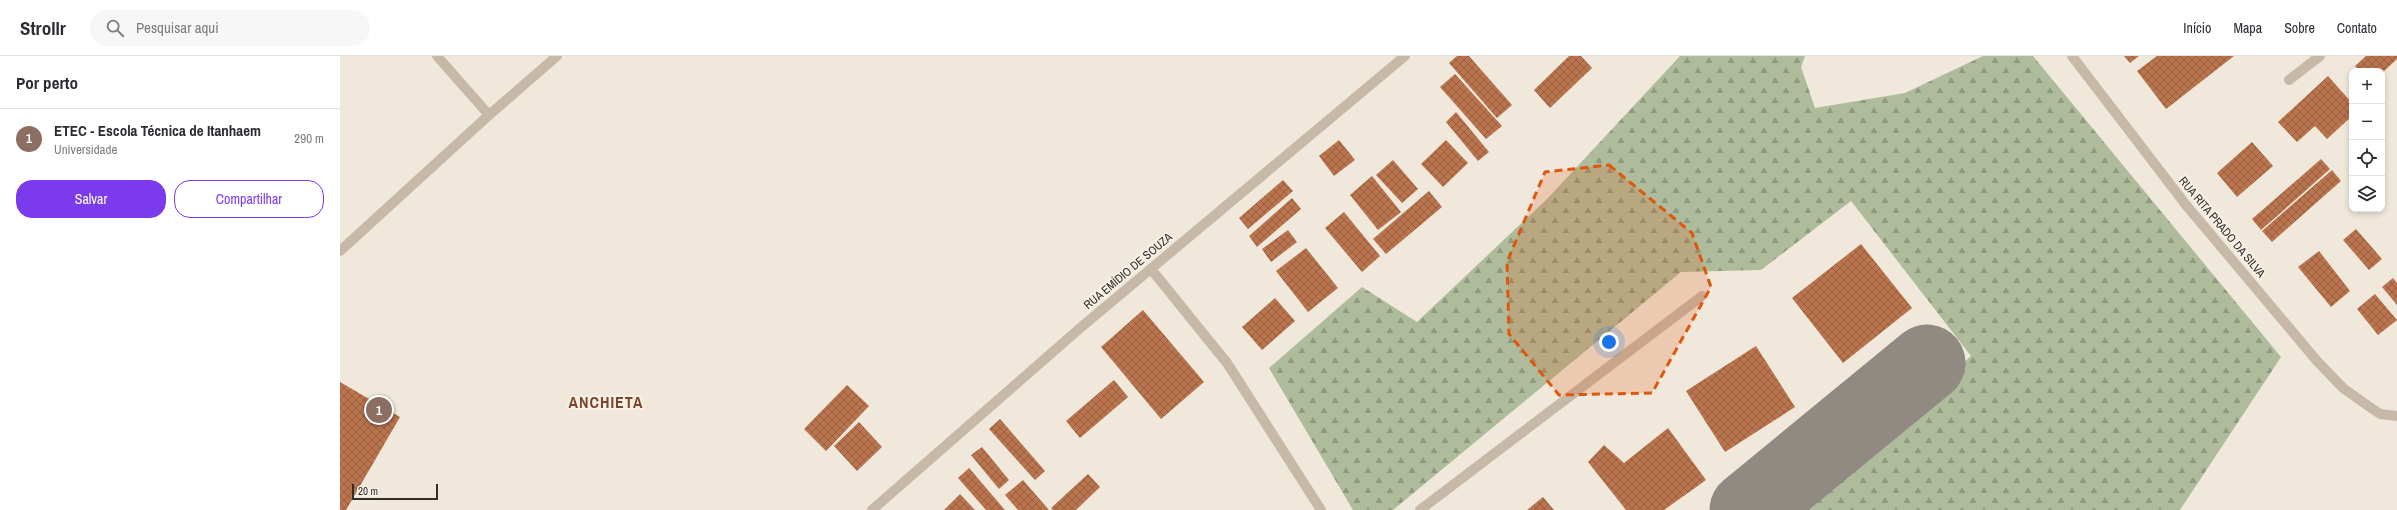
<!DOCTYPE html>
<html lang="pt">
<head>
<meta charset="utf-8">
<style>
	:root { --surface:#fff; --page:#f7f7f7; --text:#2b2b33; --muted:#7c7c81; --line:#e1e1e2; --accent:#7c3aed }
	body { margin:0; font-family:"Archivo Narrow",sans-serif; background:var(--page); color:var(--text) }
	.controls { position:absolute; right:12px; top:12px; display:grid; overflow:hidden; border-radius:8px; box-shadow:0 2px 6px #0003 }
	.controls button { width:36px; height:36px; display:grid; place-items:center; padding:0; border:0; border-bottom:1px solid var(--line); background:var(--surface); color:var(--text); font:20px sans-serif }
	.scale { position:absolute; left:12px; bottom:10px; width:86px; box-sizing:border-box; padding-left:4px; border:2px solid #332c28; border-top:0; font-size:11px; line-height:14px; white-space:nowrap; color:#332c28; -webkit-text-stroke:3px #f7f1e7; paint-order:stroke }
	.you { position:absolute; left:1269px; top:286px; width:14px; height:14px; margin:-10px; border:3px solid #fff; border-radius:50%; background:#1a73e8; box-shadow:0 0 0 6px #1a73e833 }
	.badge { display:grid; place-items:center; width:26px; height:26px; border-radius:50%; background:var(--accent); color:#fff; font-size:13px; font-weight:700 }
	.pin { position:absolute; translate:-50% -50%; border:2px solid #fff; box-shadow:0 1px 4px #0006 }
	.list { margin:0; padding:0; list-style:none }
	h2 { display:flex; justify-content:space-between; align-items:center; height:52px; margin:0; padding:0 16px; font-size:17px }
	h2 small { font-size:13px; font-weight:400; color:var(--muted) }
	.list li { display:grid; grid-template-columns:26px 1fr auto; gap:12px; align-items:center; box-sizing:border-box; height:60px; padding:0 16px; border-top:1px solid var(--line) }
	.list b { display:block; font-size:15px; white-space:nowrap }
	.list p { margin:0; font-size:13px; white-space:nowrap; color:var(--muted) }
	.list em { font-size:13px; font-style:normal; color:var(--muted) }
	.actions { display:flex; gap:8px; padding:12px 16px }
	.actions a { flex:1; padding:9px 0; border:1px solid var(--accent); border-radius:16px; text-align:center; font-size:14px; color:var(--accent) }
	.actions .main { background:var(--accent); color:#fff }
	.icon { flex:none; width:22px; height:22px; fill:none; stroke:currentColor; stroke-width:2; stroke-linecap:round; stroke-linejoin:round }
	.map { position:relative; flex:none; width:2057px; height:454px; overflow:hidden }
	header { display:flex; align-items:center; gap:24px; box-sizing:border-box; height:56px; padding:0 20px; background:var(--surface); border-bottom:1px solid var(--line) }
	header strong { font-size:19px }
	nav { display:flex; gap:22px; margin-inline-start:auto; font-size:14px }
	.search { width:280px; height:36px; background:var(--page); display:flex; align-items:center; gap:10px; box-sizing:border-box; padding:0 14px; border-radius:22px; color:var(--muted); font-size:15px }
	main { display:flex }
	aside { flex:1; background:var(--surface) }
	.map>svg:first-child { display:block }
	.forest { fill:url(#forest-firs) }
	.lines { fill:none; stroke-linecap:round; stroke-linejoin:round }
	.taxiway { stroke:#918a82; stroke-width:77 }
	.building { fill:url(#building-cross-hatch) }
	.minor { stroke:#c6b9a8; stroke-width:10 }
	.marked { fill:#df570d; fill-opacity:0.2; stroke:#df570d; stroke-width:3; stroke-dasharray:8 5; stroke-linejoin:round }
	.labels { text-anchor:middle; stroke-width:4; stroke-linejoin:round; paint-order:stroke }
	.street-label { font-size:12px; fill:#332c28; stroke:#f7f1e7 }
	.district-label { font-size:16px; font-weight:bold; letter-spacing:1px; fill:#7a4529; stroke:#f7f1e7 }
</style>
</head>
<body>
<header>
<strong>Strollr</strong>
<div class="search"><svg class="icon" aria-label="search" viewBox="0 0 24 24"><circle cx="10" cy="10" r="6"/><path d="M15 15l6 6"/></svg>Pesquisar aqui</div>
<nav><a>Início</a><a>Mapa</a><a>Sobre</a><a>Contato</a></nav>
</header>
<main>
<aside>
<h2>Por perto<small></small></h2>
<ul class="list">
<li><span class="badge" style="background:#8d6e63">1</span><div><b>ETEC - Escola Técnica de Itanhaem</b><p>Universidade</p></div><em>290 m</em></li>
</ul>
<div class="actions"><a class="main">Salvar</a><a>Compartilhar</a></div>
</aside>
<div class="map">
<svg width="2057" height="454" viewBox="0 0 2057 454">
	<defs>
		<pattern id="forest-firs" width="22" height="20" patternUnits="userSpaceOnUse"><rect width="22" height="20" fill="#aebc9c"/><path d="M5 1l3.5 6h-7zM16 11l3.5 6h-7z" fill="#8e997f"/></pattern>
		<pattern id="building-cross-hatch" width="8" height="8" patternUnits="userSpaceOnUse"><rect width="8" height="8" fill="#ba744e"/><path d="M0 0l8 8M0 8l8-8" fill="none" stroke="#985f41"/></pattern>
	</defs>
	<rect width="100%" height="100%" fill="#efe8db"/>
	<path class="forest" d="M1340,0H1465L1461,11L1475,52L1565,37L1643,0H1693L1941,301L1840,454H1461L1631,300L1511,145L1421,214L1341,216L1053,454H1013L929,312L1022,231L1077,266L1208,142Z"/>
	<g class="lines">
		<path class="taxiway" d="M1408,454L1587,307"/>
	</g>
	<g class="building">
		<path d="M1117,0H1129L1172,49L1157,62L1109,7Z"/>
		<path d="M1229,0H1241L1252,12L1210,52L1194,34Z"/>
		<path d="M1784,0H1799L1790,7Z"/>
		<path d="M1817,0H1894L1826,53L1797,15Z"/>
		<path d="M2026,0H2057V3L2042,17L2019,15L2015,10Z"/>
		<path d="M1115,18L1162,70L1146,83L1100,31Z"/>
		<path d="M1988,20L2012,47V60L1987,83L1975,70L1957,86L1938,66Z"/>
		<path d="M1116,56L1149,96L1138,105L1106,66Z"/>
		<path d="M999,84L1015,104L994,120L979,100Z"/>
		<path d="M1106,84L1128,107L1103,131L1081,108Z"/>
		<path d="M1912,86L1933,110L1897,141L1877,117Z"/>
		<path d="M1981,103L1990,113L1921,174L1912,163Z"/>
		<path d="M1053,104L1078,133L1062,147L1036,119Z"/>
		<path d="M1992,114L2001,125L1932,186L1922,175Z"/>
		<path d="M1032,120L1061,156L1038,174L1010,139Z"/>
		<path d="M943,124L953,135L908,173L899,162Z"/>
		<path d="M1089,135L1102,151L1046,198L1033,183Z"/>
		<path d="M952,142L961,153L917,191L909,180Z"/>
		<path d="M1004,156L1040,200L1022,216L985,172Z"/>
		<path d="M2016,173L2042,203L2029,214L2003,184Z"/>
		<path d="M948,174L957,186L931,206L922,193Z"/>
		<path d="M1521,188L1572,252L1503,307L1452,242Z"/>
		<path d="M966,192L998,232L968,256L936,215Z"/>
		<path d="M1979,195L2010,235L1991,251L1958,211Z"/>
		<path d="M2053,222L2057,227V249L2042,231Z"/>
		<path d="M2035,238L2057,264L2038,279L2017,253Z"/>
		<path d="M935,242L955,265L922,294L902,271Z"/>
		<path d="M803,254L864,326L821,363L761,291Z"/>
		<path d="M1416,290L1455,351L1385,396L1346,335Z"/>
		<path d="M774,324L788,341L740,382L726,365Z"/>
		<path d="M0,326L60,361L6,454H0Z"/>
		<path d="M507,329L529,350L486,395L464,373Z"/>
		<path d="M660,363L705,415L695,424L649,373Z"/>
		<path d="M519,366L542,391L517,415L494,390Z"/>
		<path d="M1328,372L1366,424L1324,454H1286L1248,406L1264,389L1284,407Z"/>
		<path d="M642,391L669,424L659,433L631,399Z"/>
		<path d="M629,412L665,454H646L618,422Z"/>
		<path d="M748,418L760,431L736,454H713L711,452Z"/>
		<path d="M683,424L709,454H678L665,439Z"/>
		<path d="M620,438L635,454H604Z"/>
		<path d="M1203,441L1214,454H1187Z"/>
	</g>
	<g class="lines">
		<g class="minor">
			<path d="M97,0L149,59"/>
			<path d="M1732,0L1846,149L1977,305L2003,332L2024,347L2040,358L2057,360"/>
			<path d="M1949,24L1980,0"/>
			<path d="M0,195L149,59L217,0"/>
			<path d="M811,213L887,307L981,454"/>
			<path d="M532,454L739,273L1065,0"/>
			<path d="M1080,454L1362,240"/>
		</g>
	</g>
	<path class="marked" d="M1269,109L1352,177L1371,231L1312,337L1219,339L1169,278L1167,206L1205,116Z"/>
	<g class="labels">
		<g class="street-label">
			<text transform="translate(1882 171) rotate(50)" y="4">RUA RITA PRADO DA SILVA</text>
			<text transform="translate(788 215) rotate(-40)" y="4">RUA EMÍDIO DE SOUZA</text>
		</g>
		<g class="district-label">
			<text x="266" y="352">ANCHIETA</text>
		</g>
	</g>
</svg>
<div class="controls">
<button>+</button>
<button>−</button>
<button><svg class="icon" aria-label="locate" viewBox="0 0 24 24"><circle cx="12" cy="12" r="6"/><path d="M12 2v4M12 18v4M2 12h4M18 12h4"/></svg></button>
<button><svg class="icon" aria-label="layers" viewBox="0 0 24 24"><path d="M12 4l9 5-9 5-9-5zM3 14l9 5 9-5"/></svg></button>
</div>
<div class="scale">20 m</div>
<div class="you"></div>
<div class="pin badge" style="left:39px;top:354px;background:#8d6e63">1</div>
</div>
</main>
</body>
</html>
